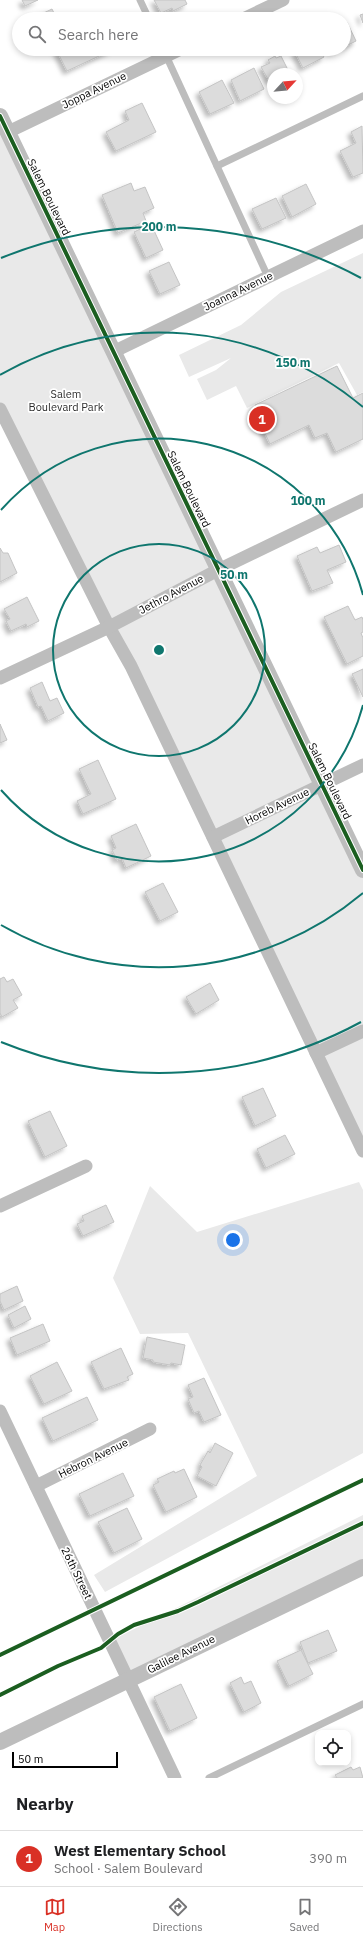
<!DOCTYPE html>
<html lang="en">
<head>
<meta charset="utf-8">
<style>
	:root { --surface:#fff; --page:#f6f6f6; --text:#202124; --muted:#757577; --line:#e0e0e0; --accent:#d93025 }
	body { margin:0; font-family:"IBM Plex Sans",sans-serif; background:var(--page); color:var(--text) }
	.controls { position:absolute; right:12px; bottom:12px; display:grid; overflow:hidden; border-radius:8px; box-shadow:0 2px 6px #0003 }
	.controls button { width:36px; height:36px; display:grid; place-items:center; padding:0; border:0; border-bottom:1px solid var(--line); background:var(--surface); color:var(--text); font:20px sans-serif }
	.compass { position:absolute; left:267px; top:68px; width:36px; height:36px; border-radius:50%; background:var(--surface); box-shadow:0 2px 6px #0003; rotate:64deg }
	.scale { position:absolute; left:12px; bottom:10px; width:106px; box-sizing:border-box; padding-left:4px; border:2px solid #000; border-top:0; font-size:11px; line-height:14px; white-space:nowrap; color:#000; -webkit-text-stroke:3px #fff; paint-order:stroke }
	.you { position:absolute; left:233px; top:1240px; width:14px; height:14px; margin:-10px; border:3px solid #fff; border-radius:50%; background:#1a73e8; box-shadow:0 0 0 6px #1a73e833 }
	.badge { display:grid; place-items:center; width:26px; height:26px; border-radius:50%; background:var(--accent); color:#fff; font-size:13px; font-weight:700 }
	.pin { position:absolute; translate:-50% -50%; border:2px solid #fff; box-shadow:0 1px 4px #0006 }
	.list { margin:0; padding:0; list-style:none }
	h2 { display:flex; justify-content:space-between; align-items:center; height:52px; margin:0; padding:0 16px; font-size:17px }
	h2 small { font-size:13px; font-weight:400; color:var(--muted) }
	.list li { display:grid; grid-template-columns:26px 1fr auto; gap:12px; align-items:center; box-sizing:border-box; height:56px; padding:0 16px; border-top:1px solid var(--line) }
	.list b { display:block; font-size:15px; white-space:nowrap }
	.list p { margin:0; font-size:13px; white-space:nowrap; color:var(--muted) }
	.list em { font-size:13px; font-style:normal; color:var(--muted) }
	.icon { flex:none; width:22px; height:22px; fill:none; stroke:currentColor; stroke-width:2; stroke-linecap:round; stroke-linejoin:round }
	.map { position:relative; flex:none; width:363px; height:1778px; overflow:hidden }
	.search { position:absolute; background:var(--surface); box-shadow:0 2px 6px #0003; left:12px; right:12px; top:12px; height:44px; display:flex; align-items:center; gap:10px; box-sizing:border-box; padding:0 14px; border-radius:22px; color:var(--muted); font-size:15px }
	.sheet { height:108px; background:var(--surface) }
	nav { display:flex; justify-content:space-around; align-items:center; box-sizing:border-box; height:56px; border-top:1px solid var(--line); background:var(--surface); font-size:11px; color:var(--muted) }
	nav a { display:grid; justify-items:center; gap:2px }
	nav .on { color:var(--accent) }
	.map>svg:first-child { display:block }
	.green { fill:#e9e9e9 }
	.building { fill:#dcdcdc; stroke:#c4c4c4; filter:url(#shadow) }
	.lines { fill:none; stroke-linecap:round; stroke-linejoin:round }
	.service { stroke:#bdbdbd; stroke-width:7 }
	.minor { stroke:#bdbdbd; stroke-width:13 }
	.tertiary { stroke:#bdbdbd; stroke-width:16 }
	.cycleway-casing { stroke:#fff; stroke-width:6 }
	.cycleway { stroke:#1b5e20; stroke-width:4 }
	.ring { fill:none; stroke:#0f766e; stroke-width:2 }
	.labels { text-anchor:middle; stroke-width:3.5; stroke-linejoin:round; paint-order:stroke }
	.street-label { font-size:11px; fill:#000; stroke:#fff }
	.park-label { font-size:11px; fill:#2e2e2e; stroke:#fff }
	.centre { fill:#0f766e; stroke:#fff; stroke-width:2 }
	.ring-label { font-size:12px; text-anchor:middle; font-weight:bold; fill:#0f766e; stroke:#fff; stroke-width:3.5; stroke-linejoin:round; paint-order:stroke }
</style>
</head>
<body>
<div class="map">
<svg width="363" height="1778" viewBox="0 0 363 1778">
	<defs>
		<filter id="shadow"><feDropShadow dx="-3.5" dy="3.5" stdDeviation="2" flood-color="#0004"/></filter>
	</defs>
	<rect width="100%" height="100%" fill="#fff"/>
	<g class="green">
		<path d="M0,118L363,870V1156L0,409Z"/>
		<path d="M363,253V392L357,395L339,363L247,408L236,386L207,400L197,379L216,370L231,358L189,377L179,355L241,325L281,292Z"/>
		<path d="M359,1182L363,1190V1453L105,1592L94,1575L257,1476L188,1333L140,1334L113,1278L150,1186L197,1232Z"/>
		<path d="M363,1515V1567L128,1680L110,1641Z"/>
	</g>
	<g class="building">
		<path d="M22,0H38L25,6Z"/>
		<path d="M154,0H185L187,4L173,11L172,8L161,13Z"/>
		<path d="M52,9L57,19H31Z"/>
		<path d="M363,14V23L360,15Z"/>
		<path d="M347,22L356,41L344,47V23Z"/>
		<path d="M56,49H111L112,50L67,71Z"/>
		<path d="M300,49H320L324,57L303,68L295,52Z"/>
		<path d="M330,49H339L332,52Z"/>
		<path d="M275,56L276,58L281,56L289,72L284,74H273V79L269,81L261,67L270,63L268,60Z"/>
		<path d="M254,68L264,89L240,101L231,80Z"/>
		<path d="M222,80L234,103L210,114L199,92Z"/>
		<path d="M142,103L156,132L116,151L106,132L129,120L125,111Z"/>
		<path d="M362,126L363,173L353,177L340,151L356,143L351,132Z"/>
		<path d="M131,183L134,191L145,187L154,208L143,213L146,221L118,233L102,195Z"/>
		<path d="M306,184L316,204L292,217L282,196Z"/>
		<path d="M276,198L286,218L262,229L252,209Z"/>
		<path d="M151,224L163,250L146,258L134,232Z"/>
		<path d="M169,262L180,285L160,294L149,271Z"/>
		<path d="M337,366L353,398L363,393V439L336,452L327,433L315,438L309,425L270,444L253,408L256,407L255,405Z"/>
		<path d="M339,545L346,562L327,570L333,583L312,591L297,556L317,547L320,553Z"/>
		<path d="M0,548L3,553H8L17,573L0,582Z"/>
		<path d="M27,597L39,621L27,627L26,624L11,631L6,621L10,619L4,609Z"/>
		<path d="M348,606L355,620L362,617L363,620V632L361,633L363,638V656L347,664L324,617Z"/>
		<path d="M363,669V697L352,674Z"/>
		<path d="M42,682L50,701L57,698L64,713L48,721L41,706L38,707L30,688Z"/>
		<path d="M0,724L7,740L0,743Z"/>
		<path d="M98,760L116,799L83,814L77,801L91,794L79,769Z"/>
		<path d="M136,824L151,856L126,868L122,858L117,860L112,850L116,848L111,836Z"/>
		<path d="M163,883L178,912L160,921L145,892Z"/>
		<path d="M4,977L7,982L13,979L22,995L13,1000L18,1008L2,1017L0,1013V979Z"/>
		<path d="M210,983L219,1000L196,1014L186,997Z"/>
		<path d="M263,1088L276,1116L255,1126L242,1097Z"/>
		<path d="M50,1111L67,1146L45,1157L28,1121Z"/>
		<path d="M285,1135L295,1154L266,1168L257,1149Z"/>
		<path d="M106,1205L114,1222L83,1236L77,1224L84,1221L82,1216Z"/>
		<path d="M17,1286L23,1301L4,1310L0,1301V1294Z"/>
		<path d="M25,1306L31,1319L14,1328L8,1315Z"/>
		<path d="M43,1324L50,1341L17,1355L10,1338Z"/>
		<path d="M147,1337L185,1345L181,1365L171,1363L170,1365L153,1362V1360L143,1358Z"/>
		<path d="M121,1348L133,1374L127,1377L129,1380L104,1389L91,1362Z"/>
		<path d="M57,1362L72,1391L44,1404L30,1376Z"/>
		<path d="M204,1378L221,1415L204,1422L199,1411L194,1413L188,1399L193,1397L188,1385Z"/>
		<path d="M87,1397L98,1420L53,1441L42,1418Z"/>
		<path d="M215,1443L233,1453L216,1486L197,1476L202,1467L200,1465L208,1451L210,1453Z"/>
		<path d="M184,1469L197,1497L166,1512L153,1485L159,1482L157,1479L174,1471L175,1473Z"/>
		<path d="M123,1473L134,1496L90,1516L79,1494Z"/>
		<path d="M127,1508L142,1539L114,1553L98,1522Z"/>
		<path d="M328,1630L337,1651L308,1663L300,1642Z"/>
		<path d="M301,1650L313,1674L289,1686L277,1661Z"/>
		<path d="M241,1677L244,1684L251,1681L261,1703L244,1712L230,1683Z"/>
		<path d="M181,1684L197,1718L170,1731L154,1697Z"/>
		<path d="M351,1767L353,1770L360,1767L363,1778H337L335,1775Z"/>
	</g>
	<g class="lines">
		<g class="service">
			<path d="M140,0L149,19"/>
			<path d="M163,49L268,277"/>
			<path d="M217,166L363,96"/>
			<path d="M209,1778L363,1704"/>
		</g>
		<g class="minor">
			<path d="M243,19L283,0"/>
			<path d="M8,132L181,49"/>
			<path d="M113,352L363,231"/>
			<path d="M0,409L109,627L131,666L363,1151"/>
			<path d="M0,678L109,627L218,570L363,500"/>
			<path d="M213,837L363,765"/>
			<path d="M316,1053L363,1031"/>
			<path d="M0,1206L86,1166"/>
			<path d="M0,1411L175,1778"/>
			<path d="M36,1486L150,1429"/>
		</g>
		<g class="tertiary">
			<path d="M0,116L363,870"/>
			<path d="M0,1742L363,1567"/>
		</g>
		<defs>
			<g id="cycleway">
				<path d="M0,116L363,870"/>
				<path d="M0,1655L363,1480"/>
				<path d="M0,1695L58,1666L101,1648L118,1634L134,1625L178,1611L198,1602L363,1523"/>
			</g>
		</defs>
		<use href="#cycleway" class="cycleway-casing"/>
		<use href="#cycleway" class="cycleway"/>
	</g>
	<g class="ring">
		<circle cx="159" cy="650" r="106"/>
		<path d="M363 705A211 211 0 0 1 1 790M1 510A211 211 0 0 1 363 595"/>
		<path d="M363 893A317 317 0 0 1 1 925M0 375A317 317 0 0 1 363 407"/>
		<path d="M361 1022A423 423 0 0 1 1 1042M1 258A423 423 0 0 1 361 278"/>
	</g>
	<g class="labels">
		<g class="street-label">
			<text transform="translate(94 90) rotate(-26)" y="4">Joppa Avenue</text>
			<text transform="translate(49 197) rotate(64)" y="4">Salem Boulevard</text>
			<text transform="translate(238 291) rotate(-26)" y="4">Joanna Avenue</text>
			<text transform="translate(189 489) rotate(64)" y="4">Salem Boulevard</text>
			<text transform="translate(171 594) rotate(-28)" y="4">Jethro Avenue</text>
			<text transform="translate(330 781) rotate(64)" y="4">Salem Boulevard</text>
			<text transform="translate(277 806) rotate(-26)" y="4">Horeb Avenue</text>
			<text transform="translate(93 1458) rotate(-26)" y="4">Hebron Avenue</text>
			<text transform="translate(77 1573) rotate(64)" y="4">26th Street</text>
			<text transform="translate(181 1654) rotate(-26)" y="4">Galilee Avenue</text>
		</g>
		<g class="park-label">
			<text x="66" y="398">Salem<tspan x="66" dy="13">Boulevard Park</tspan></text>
		</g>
	</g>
	<circle cx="159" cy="650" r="6" class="centre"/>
	<g class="ring-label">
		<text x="159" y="231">200 m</text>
		<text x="293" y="367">150 m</text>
		<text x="308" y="505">100 m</text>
		<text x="234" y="579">50 m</text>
	</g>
</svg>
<div class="controls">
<button><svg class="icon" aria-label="locate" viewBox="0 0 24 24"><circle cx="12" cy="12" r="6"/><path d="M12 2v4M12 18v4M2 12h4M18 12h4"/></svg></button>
</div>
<svg class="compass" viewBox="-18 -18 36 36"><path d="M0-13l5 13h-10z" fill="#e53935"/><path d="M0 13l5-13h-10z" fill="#757577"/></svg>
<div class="scale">50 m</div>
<div class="you"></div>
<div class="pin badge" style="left:262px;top:419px">1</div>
<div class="search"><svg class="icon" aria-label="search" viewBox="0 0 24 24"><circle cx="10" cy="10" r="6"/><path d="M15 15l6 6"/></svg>Search here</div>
</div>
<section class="sheet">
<h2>Nearby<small></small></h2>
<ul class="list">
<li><span class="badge">1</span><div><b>West Elementary School</b><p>School · Salem Boulevard</p></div><em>390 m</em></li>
</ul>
</section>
<nav>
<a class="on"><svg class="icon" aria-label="map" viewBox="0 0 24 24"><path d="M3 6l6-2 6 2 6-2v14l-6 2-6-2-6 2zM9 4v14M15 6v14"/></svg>Map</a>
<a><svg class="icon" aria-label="directions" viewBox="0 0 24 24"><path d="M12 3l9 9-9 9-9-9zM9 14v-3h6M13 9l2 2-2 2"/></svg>Directions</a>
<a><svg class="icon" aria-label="saved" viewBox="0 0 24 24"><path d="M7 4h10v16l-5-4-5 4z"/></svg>Saved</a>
</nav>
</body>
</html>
